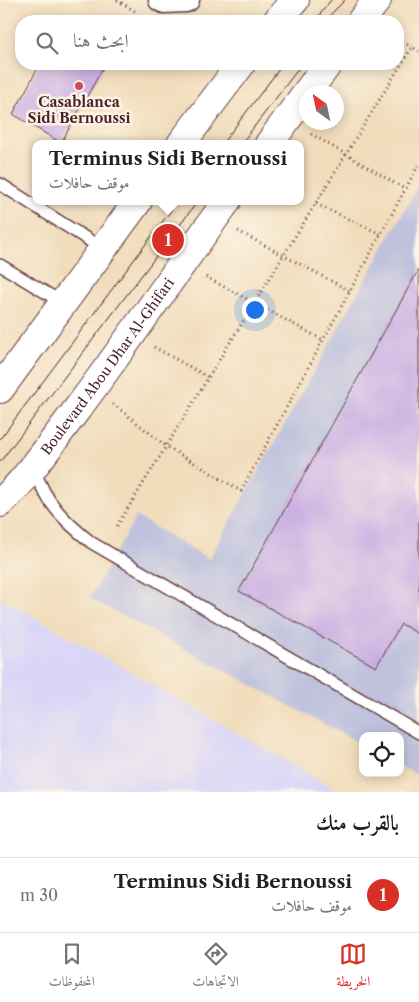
<!DOCTYPE html>
<html lang="ar">
<head>
<meta charset="utf-8">
<style>
	:root { --surface:#fff; --page:#f2f2f2; --text:#202124; --muted:#757577; --line:#e0e0e0; --accent:#d93025 }
	body { margin:0; font-family:"Libre Caslon Text",Amiri,serif; background:var(--page); color:var(--text); direction:rtl }
	.controls { position:absolute; right:15px; bottom:15px; display:grid; overflow:hidden; border-radius:10px; box-shadow:0 2px 12px #0003 }
	.controls button { width:45px; height:45px; display:grid; place-items:center; padding:0; border:0; border-bottom:1px solid var(--line); background:var(--surface); color:var(--text); font:25px sans-serif }
	.compass { position:absolute; left:299px; top:85px; width:45px; height:45px; border-radius:50%; background:var(--surface); box-shadow:0 2px 12px #0003; rotate:327deg }
	.you { position:absolute; left:254px; top:309px; width:18px; height:18px; margin:-12px; border:4px solid #fff; border-radius:50%; background:#1a73e8; box-shadow:0 0 0 8px #1a73e833 }
	.badge { display:grid; place-items:center; width:32px; height:32px; border-radius:50%; background:var(--accent); color:#fff; font-size:16px; font-weight:700 }
	.pin { position:absolute; translate:-50% -50%; border:2px solid #fff; box-shadow:0 1px 5px #0006 }
	.popup { position:absolute; left:32px; top:140px; width:272px; height:65px; box-sizing:border-box; display:grid; place-content:center; border-radius:10px; background:var(--surface); filter:drop-shadow(0 1px 4px #0005); font-size:16px; white-space:nowrap; color:var(--muted) }
	.popup b { font-size:19px; color:var(--text) }
	.popup::after { content:''; position:absolute; left:50%; top:100%; margin-left:-10px; border:10px solid transparent; border-top-color:var(--surface) }
	.list { margin:0; padding:0; list-style:none }
	h2 { display:flex; justify-content:space-between; align-items:center; height:65px; margin:0; padding:0 20px; font-size:21px }
	h2 small { font-size:16px; font-weight:400; color:var(--muted) }
	.list li { display:grid; grid-template-columns:32px 1fr auto; gap:15px; align-items:center; box-sizing:border-box; height:75px; padding:0 20px; border-top:1px solid var(--line) }
	.list b { display:block; font-size:19px; white-space:nowrap }
	.list p { margin:0; font-size:16px; white-space:nowrap; color:var(--muted) }
	.list em { font-size:16px; font-style:normal; color:var(--muted) }
	.icon { flex:none; width:28px; height:28px; fill:none; stroke:currentColor; stroke-width:2; stroke-linecap:round; stroke-linejoin:round }
	.map { position:relative; flex:none; width:419px; height:792px; overflow:hidden; direction:ltr }
	.search { position:absolute; background:var(--surface); box-shadow:0 2px 12px #0003; left:15px; right:15px; top:15px; height:55px; display:flex; align-items:center; gap:12px; box-sizing:border-box; padding:0 18px; border-radius:20px; color:var(--muted); font-size:19px }
	.sheet { height:140px; background:var(--surface) }
	nav { display:flex; justify-content:space-around; align-items:center; box-sizing:border-box; height:70px; border-top:1px solid var(--line); background:var(--surface); font-size:14px; color:var(--muted) }
	nav a { display:grid; justify-items:center; gap:2px }
	nav .on { color:var(--accent) }
	.map>svg:first-child { display:block }
	.built { fill:#dad6f7 }
	.industrial { fill:#c0c2dd }
	.building { fill:#c9ade3 }
	.lines { fill:none; stroke-linecap:round; stroke-linejoin:round }
	.lane-casing { stroke:#633c41; stroke-width:14 }
	.street-casing { stroke:#633c41; stroke-width:25 }
	.secondary-casing { stroke:#633c41; stroke-width:30 }
	.path { stroke:#633c41; stroke-width:3; stroke-dasharray:1 4; stroke-linecap:butt }
	.lane { stroke:#fff; stroke-width:11 }
	.street { stroke:#fff; stroke-width:22 }
	.secondary { stroke:#fff; stroke-width:28 }
	.tram { stroke:#4a1f2b; stroke-width:1 }
	.poi-dot { fill:#d1495b; stroke:#fcf5e5; stroke-width:2 }
	.labels { text-anchor:middle; stroke-width:5; stroke-linejoin:round; paint-order:stroke }
	.poi-label { font-size:14px; font-weight:bold; fill:#4a1f2b; stroke:#fcf5e5 }
	.street-label { font-size:14px; fill:#4a1f2b; stroke:#fcf5e5 }
</style>
</head>
<body>
<div class="map">
<svg width="419" height="792" viewBox="0 0 419 792">
	<rect width="100%" height="100%" fill="#fcf5e5"/>
	<filter id="ink" filterUnits="userSpaceOnUse"><feTurbulence type="fractalNoise" baseFrequency=".02" numOctaves="2"/><feDisplacementMap in="SourceGraphic" scale="10" xChannelSelector="R" yChannelSelector="G"/><feConvolveMatrix kernelMatrix="1 2 1 2 8 2 1 2 1" color-interpolation-filters="sRGB"/></filter>
	<filter id="wash" filterUnits="userSpaceOnUse"><feTurbulence type="fractalNoise" baseFrequency=".0096" numOctaves="4" result="noise"/><feDisplacementMap in="SourceGraphic" scale="20" xChannelSelector="R" yChannelSelector="G"/><feGaussianBlur stdDeviation="1.12" result="paint"/><feColorMatrix in="noise" values="0 0 0 0 0 0 0 0 0 0 0 0 0 0 0 0 0 1.4 0 .05"/><feComposite in="paint" operator="in"/></filter>
	<g filter="url(#wash)">
		<rect width="100%" height="100%" fill="#f1ddbc"/>
		<path class="built" d="M0,598L340,792H0Z"/>
		<path class="industrial" d="M419,184V776L400,766V736H363V745L90,598L136,516L209,559Z"/>
		<g id="blocks">
			<g class="building">
				<path d="M40,64H105L61,143L13,114Z"/>
				<path d="M419,269V634L401,624L376,667L239,591Z"/>
			</g>
		</g>
	</g>
	<g filter="url(#ink)">
		<use href="#blocks" fill-opacity="0" stroke="#633c41" stroke-width="1"/>
		<g class="lines">
			<defs>
				<g id="lane">
					<path d="M0,184L103,249"/>
					<path d="M0,265L63,303"/>
					<path d="M34,468C45,502 64,521 92,543L419,733"/>
				</g>
				<path id="street" d="M160,0L164,2L186,1L188,0"/>
				<g id="secondary">
					<path d="M277,21L295,0"/>
					<path d="M361,21L377,0"/>
					<path d="M307,92L328,64"/>
					<path d="M181,144L241,64"/>
					<path d="M269,144L306,93"/>
					<path d="M0,389L138,201"/>
					<path id="s1" d="M0,503C29,477 51,443 75,412C127,343 176,271 227,201"/>
				</g>
			</defs>
			<use href="#lane" class="lane-casing"/>
			<use href="#street" class="street-casing"/>
			<use href="#secondary" class="secondary-casing"/>
			<g class="path">
				<path d="M117,0L138,13"/>
				<path d="M398,40L412,47"/>
				<path d="M311,134L405,189"/>
				<path d="M316,204L381,234"/>
				<path d="M238,231L350,291"/>
				<path d="M206,277L323,340"/>
				<path d="M154,347L208,377"/>
				<path d="M113,404L166,446L241,491L419,164"/>
				<path d="M117,526L412,47L419,51"/>
			</g>
			<use href="#lane" class="lane"/>
			<use href="#street" class="street"/>
			<use href="#secondary" class="secondary"/>
			<g class="tram">
				<path d="M315,21L331,0"/>
				<path d="M324,21L345,0"/>
				<path d="M222,144L283,64"/>
				<path d="M241,144L302,64"/>
				<path d="M0,439L178,201"/>
				<path d="M0,462L198,201"/>
			</g>
		</g>
	</g>
	<circle class="poi-dot" cx="79" cy="86" r="5"/>
	<g class="labels">
		<g class="poi-label">
			<text x="79" y="107">Casablanca<tspan x="79" dy="16">Sidi Bernoussi</tspan></text>
		</g>
		<g class="street-label">
			<text dy="5" stroke="none"><textPath href="#s1" startOffset="174">Boulevard Abou Dhar Al-Ghifari</textPath></text>
		</g>
	</g>
</svg>
<div class="controls">
<button><svg class="icon" aria-label="locate" viewBox="0 0 24 24"><circle cx="12" cy="12" r="6"/><path d="M12 2v4M12 18v4M2 12h4M18 12h4"/></svg></button>
</div>
<svg class="compass" viewBox="-18 -18 36 36"><path d="M0-13l5 13h-10z" fill="#e53935"/><path d="M0 13l5-13h-10z" fill="#757577"/></svg>
<div class="you"></div>
<div class="pin badge" style="left:168px;top:240px">1</div>
<div class="popup"><b>Terminus Sidi Bernoussi</b>موقف حافلات</div>
<div class="search"><svg class="icon" aria-label="search" viewBox="0 0 24 24"><circle cx="10" cy="10" r="6"/><path d="M15 15l6 6"/></svg>ابحث هنا</div>
</div>
<section class="sheet">
<h2>بالقرب منك<small></small></h2>
<ul class="list">
<li><span class="badge">1</span><div><b>Terminus Sidi Bernoussi</b><p>موقف حافلات</p></div><em>30 m</em></li>
</ul>
</section>
<nav>
<a class="on"><svg class="icon" aria-label="map" viewBox="0 0 24 24"><path d="M3 6l6-2 6 2 6-2v14l-6 2-6-2-6 2zM9 4v14M15 6v14"/></svg>الخريطة</a>
<a><svg class="icon" aria-label="directions" viewBox="0 0 24 24"><path d="M12 3l9 9-9 9-9-9zM9 14v-3h6M13 9l2 2-2 2"/></svg>الاتجاهات</a>
<a><svg class="icon" aria-label="saved" viewBox="0 0 24 24"><path d="M7 4h10v16l-5-4-5 4z"/></svg>المحفوظات</a>
</nav>
</body>
</html>
